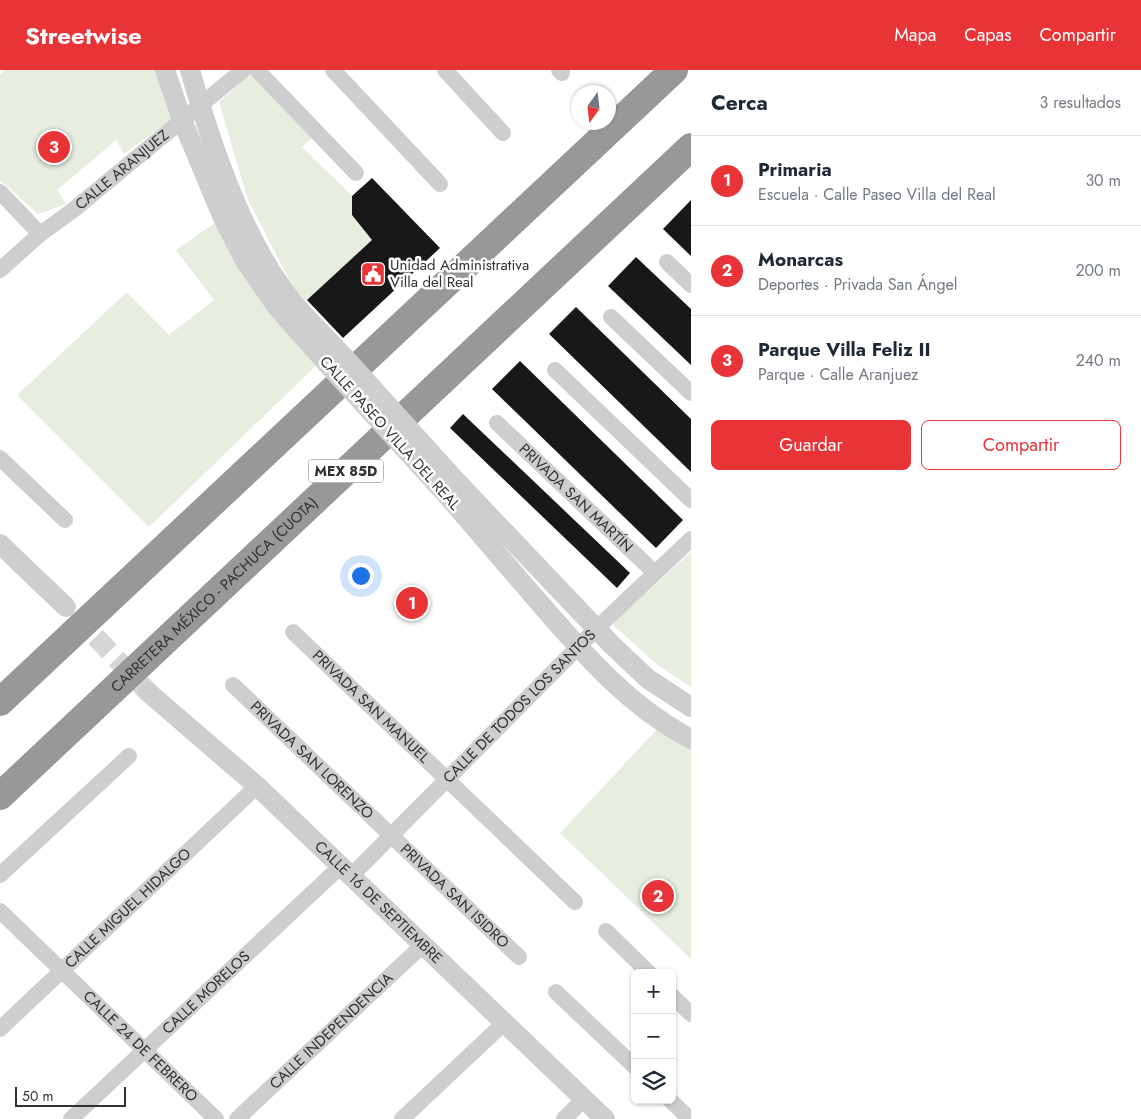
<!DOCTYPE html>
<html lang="es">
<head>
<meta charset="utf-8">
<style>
	:root { --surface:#fff; --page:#f6f6f7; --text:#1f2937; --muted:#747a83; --line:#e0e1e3; --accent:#e83337 }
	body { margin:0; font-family:Jost,sans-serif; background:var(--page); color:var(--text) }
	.controls { position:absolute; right:15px; bottom:15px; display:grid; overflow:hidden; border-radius:8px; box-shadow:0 1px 4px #0004 }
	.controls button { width:45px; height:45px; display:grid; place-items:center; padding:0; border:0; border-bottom:1px solid var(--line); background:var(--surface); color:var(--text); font:25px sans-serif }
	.compass { position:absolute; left:571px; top:15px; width:45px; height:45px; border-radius:50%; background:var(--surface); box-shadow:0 1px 4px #0004; rotate:195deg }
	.scale { position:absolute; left:15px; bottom:12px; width:111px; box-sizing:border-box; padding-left:5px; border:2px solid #313131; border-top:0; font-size:14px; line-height:18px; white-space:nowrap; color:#313131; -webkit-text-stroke:4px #fff; paint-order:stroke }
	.you { position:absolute; left:360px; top:505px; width:18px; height:18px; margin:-12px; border:4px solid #fff; border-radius:50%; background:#1a73e8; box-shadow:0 0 0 8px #1a73e833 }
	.badge { display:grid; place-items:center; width:32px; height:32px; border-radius:50%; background:var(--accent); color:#fff; font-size:16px; font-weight:700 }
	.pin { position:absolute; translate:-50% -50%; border:2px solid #fff; box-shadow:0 1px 5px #0006 }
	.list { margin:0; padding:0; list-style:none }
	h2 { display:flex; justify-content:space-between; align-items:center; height:65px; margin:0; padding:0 20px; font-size:21px }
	h2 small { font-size:16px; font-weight:400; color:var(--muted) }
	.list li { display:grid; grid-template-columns:32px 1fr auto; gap:15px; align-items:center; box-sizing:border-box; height:90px; padding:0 20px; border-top:1px solid var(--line) }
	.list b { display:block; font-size:19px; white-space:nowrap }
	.list p { margin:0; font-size:16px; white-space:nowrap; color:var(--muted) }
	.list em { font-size:16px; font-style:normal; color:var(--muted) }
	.actions { display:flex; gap:10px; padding:15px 20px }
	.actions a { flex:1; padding:11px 0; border:1px solid var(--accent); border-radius:8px; text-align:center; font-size:18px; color:var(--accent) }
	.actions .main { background:var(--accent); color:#fff }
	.icon { flex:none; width:28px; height:28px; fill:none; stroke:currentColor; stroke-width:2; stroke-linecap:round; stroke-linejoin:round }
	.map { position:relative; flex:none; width:691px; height:1049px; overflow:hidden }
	header { display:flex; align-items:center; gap:30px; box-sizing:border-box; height:70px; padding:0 25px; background:var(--accent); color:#fff }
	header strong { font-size:24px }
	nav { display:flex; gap:28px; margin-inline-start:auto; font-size:18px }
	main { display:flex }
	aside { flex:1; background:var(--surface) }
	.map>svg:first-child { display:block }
	.green { fill:#e7eee0 }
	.building { fill:#181818 }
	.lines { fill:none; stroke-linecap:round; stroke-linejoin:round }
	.tertiary-tunnel { stroke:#d6d6d6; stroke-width:20; stroke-dasharray:20 10; stroke-linecap:butt }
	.minor { stroke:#cecece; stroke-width:16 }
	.tertiary { stroke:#cecece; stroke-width:20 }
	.motorway { stroke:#989898; stroke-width:28 }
	.tertiary-bridge { stroke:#cecece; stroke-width:20 }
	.labels { text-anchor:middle; stroke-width:5; stroke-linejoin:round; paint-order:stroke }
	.shield { fill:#fff; stroke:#6f6f6f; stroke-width:1 }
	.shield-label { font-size:14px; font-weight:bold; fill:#313131 }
	.street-label { font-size:15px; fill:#313131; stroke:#fff }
	.poi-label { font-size:15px; fill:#313131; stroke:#fff; text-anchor:start }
</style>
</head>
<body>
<header>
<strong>Streetwise</strong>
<nav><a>Mapa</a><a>Capas</a><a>Compartir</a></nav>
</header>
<main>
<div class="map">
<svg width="691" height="1049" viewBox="0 0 691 1049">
	<rect width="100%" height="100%" fill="#fff"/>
	<g class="green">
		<path d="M5,0H155L172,49L124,84L116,70L57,120L66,134L38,144L0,110V5Z"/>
		<path d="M254,0L315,65L302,77L352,126V145L372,170L306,231L293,217L248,130L219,32Z"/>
		<path d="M222,148L323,289L149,457L17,325L127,222L169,265L214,230L176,180Z"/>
		<path d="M691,482V617L658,595L612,554Z"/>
		<path d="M662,654L691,670V889L560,763Z"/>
	</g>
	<g class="building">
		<path d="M372,108L440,178L343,268L307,230L372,170L352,145V126Z"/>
		<path d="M691,130V186L663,159Z"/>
		<path d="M636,187L691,239V295L608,216Z"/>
		<path d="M576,237L691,349V402L549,264Z"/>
		<path d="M520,291L683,450L656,478L492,319Z"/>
		<path d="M463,344L630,503L617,518L450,358Z"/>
	</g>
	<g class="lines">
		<path class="tertiary-tunnel" d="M75,545L148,622"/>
		<g class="minor">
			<path d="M257,0L356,103"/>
			<path d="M333,0L440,114"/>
			<path d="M445,0L503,63"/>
			<path d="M559,0L562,3"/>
			<path d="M0,122L40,164"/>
			<path d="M667,192L691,215"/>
			<path id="s1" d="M0,200L40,164L72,141L243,0"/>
			<path d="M611,247L691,323"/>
			<path d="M555,300L691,430"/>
			<path id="s2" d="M497,353L654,502"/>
			<path d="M0,388L65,450"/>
			<path id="s3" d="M293,562L575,832"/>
			<path id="s4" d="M233,615L519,887"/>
			<path d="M0,805L129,686"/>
			<path id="s5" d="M351,806L597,558L691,469"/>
			<path id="s6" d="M0,841L216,1049"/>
			<path d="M606,861L649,903"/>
			<path d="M556,922L635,997"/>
			<path d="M672,926L691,944"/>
			<path id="s7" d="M0,959L257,716"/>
			<path d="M670,1030L690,1049"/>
			<path id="s8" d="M71,1049L341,796"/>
			<path id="s9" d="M237,1049L424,874"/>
			<path d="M402,1049L504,953"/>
			<path d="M564,1049L584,1029"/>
		</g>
		<g class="tertiary">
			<path d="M165,0L182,50L223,148L245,191L277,237L332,299"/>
			<path d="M190,0C211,73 241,165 288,226C305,248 326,267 345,288"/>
			<path d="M457,412L612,575L648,609L691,637"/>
			<path d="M445,423C476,459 506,494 537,530C583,583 628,636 691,669"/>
			<path d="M0,474L66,537"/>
			<path id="s10" d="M148,622L257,716L605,1049"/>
		</g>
		<g class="motorway">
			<path d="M0,632L674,0"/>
			<path id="s11" d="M0,726L691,77"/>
		</g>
		<g class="tertiary-bridge">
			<path d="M345,288L457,412"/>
			<path d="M332,299L445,423"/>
		</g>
	</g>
	<defs>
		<symbol id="civic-square" viewBox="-11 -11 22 22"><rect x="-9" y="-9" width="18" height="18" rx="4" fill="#e83337" stroke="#fff"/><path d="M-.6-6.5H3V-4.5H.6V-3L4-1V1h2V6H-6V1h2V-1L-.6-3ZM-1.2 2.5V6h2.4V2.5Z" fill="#fff"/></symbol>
	</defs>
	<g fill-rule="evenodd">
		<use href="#civic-square" x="359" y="190" width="28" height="28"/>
	</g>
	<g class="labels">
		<rect class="shield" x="308.5" y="389.5" width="75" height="23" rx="4"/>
		<g class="shield-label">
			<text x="346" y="406">MEX 85D</text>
		</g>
		<g class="street-label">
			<text dy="5" stroke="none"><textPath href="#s1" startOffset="158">CALLE ARANJUEZ</textPath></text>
			<text transform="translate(390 363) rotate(48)" y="5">CALLE PASEO VILLA DEL REAL</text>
			<text dy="5" stroke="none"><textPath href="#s2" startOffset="109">PRIVADA SAN MARTÍN</textPath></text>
			<text dy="5" stroke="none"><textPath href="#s11" startOffset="294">CARRETERA MÉXICO - PACHUCA (CUOTA)</textPath></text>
			<text dy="5" stroke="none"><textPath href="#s5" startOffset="239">CALLE DE TODOS LOS SANTOS</textPath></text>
			<text dy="5" stroke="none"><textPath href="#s3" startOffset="108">PRIVADA SAN MANUEL</textPath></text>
			<text dy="5" stroke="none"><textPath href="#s4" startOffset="109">PRIVADA SAN LORENZO</textPath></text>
			<text dy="5" stroke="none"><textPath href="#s4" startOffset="306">PRIVADA SAN ISIDRO</textPath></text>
			<text dy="5" stroke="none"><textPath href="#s10" startOffset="312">CALLE 16 DE SEPTIEMBRE</textPath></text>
			<text dy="5" stroke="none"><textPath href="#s7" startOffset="176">CALLE MIGUEL HIDALGO</textPath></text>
			<text dy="5" stroke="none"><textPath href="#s8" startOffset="185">CALLE MORELOS</textPath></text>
			<text dy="5" stroke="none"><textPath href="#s9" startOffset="129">CALLE INDEPENDENCIA</textPath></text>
			<text dy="5" stroke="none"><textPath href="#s6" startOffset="195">CALLE 24 DE FEBRERO</textPath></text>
		</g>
		<g class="poi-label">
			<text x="390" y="200">Unidad Administrativa<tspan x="390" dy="17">Villa del Real</tspan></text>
		</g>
	</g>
</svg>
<div class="controls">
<button>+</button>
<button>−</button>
<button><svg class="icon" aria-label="layers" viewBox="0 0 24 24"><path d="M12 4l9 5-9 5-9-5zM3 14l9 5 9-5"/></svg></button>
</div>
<svg class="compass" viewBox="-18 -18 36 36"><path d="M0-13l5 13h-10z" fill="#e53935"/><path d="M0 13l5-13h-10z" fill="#747a83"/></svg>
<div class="scale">50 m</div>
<div class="you"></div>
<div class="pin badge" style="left:412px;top:533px">1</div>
<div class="pin badge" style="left:658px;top:826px">2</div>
<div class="pin badge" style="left:54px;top:77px">3</div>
</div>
<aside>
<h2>Cerca<small>3 resultados</small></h2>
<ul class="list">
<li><span class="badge">1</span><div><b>Primaria</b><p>Escuela · Calle Paseo Villa del Real</p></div><em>30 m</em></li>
<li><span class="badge">2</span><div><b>Monarcas</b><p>Deportes · Privada San Ángel</p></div><em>200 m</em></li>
<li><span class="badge">3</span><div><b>Parque Villa Feliz II</b><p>Parque · Calle Aranjuez</p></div><em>240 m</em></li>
</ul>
<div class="actions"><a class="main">Guardar</a><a>Compartir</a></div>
</aside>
</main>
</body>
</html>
